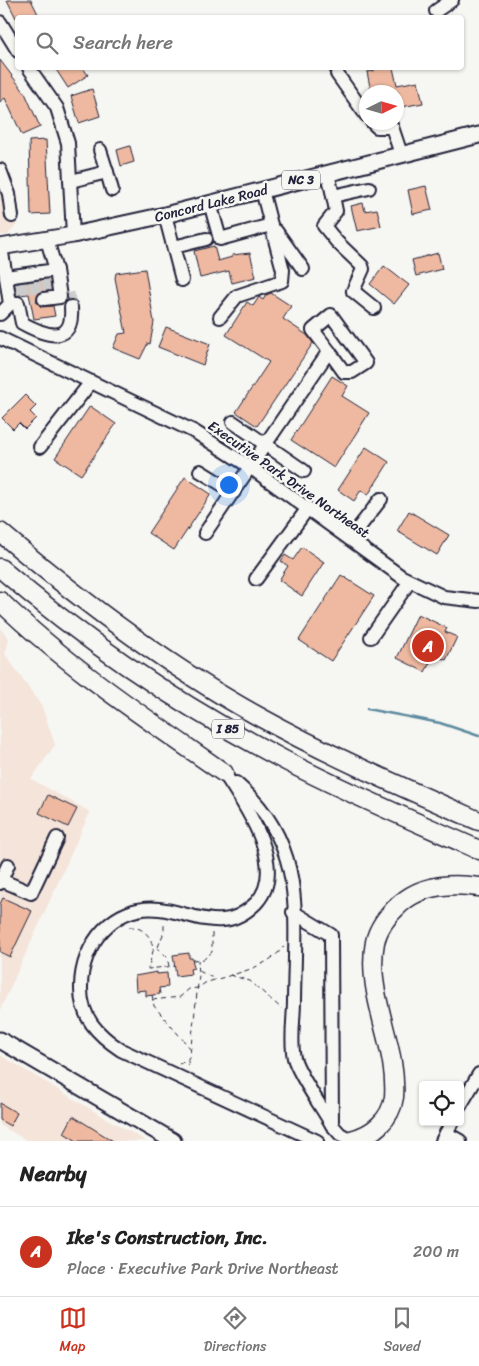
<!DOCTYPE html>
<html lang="en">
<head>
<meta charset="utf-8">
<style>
	:root { --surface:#fff; --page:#f2f2f2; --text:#222; --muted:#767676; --line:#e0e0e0; --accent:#c8321e }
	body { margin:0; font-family:Sriracha,sans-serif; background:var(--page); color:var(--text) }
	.controls { position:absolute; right:15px; bottom:15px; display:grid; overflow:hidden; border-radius:5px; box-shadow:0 1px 4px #0004 }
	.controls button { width:45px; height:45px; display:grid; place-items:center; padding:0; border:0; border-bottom:1px solid var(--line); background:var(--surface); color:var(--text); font:25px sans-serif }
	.compass { position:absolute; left:359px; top:85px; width:45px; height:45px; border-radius:50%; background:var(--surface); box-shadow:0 1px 4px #0004; rotate:85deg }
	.you { position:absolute; left:228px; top:484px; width:18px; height:18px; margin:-12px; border:4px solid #fff; border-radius:50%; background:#1a73e8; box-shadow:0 0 0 8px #1a73e833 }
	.badge { display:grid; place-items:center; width:32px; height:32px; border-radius:50%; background:var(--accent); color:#fff; font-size:16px; font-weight:700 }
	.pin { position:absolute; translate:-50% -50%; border:2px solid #fff; box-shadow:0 1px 5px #0006 }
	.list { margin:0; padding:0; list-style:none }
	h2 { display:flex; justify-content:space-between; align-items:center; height:65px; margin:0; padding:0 20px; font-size:21px }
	h2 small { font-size:16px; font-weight:400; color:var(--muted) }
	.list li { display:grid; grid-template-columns:32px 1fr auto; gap:15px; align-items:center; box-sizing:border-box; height:90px; padding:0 20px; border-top:1px solid var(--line) }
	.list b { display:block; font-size:19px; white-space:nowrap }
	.list p { margin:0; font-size:16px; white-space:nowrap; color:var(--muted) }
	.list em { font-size:16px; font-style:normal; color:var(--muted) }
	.icon { flex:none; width:28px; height:28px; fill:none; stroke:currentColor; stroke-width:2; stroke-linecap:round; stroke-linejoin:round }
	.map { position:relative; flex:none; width:479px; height:1141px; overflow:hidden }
	.search { position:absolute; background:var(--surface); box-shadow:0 1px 4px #0004; left:15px; right:15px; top:15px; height:55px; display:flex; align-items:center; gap:12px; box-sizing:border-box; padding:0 18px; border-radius:5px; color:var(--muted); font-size:19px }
	.sheet { height:155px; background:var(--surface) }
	nav { display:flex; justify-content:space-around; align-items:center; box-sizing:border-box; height:70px; border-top:1px solid var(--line); background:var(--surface); font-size:14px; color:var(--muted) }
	nav a { display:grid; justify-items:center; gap:2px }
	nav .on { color:var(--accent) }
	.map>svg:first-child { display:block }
	.built { fill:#f4e4d9 }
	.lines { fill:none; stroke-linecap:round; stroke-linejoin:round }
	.stream { stroke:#5c8a9e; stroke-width:2.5 }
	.building { fill:#eeb9a0; stroke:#22223b }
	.minor-tunnel { stroke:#cccccd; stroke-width:12; stroke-dasharray:12 6; stroke-linecap:butt }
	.minor-casing { stroke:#22223b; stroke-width:16 }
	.major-casing { stroke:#22223b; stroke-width:19 }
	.highway-casing { stroke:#22223b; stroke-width:21 }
	.path { stroke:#22223b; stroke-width:1; stroke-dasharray:5 4; stroke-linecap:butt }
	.minor { stroke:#f6f6f2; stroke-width:12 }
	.major { stroke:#f6f6f2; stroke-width:15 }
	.highway { stroke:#f6f6f2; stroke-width:18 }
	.labels { text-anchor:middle; stroke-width:5; stroke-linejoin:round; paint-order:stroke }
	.shield { fill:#f6f6f2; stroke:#626272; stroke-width:1 }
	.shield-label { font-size:12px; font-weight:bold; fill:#22223b }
	.street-label { font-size:14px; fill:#22223b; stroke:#f6f6f2 }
</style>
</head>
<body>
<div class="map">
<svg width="479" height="1141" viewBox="0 0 479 1141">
	<rect width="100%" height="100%" fill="#f6f6f2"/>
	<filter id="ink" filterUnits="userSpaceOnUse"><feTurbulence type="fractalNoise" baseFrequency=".02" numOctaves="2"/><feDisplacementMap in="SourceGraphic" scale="10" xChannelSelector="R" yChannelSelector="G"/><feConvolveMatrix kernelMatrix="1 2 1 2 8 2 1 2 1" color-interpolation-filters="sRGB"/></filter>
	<g filter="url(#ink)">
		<g class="built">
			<path d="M0,166L11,194L17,224L8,235H0Z"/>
			<path d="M0,628L9,639L5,654L42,707L55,745L31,779L90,812L0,1010Z"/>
			<path d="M0,1055L104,1117L146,1141H28L0,1125Z"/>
		</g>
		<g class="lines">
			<path class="stream" d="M367,709L440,723L479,736"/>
		</g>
		<g class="building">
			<path d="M7,0H31L38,14L31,18H16Z"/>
			<path d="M0,60L25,93L40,127L22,135L5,98L0,102Z"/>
			<path d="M55,68H83L88,75L68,88Z"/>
			<path d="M374,68H393L397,85L418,81L423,103L401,107L398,92H371L367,72L374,71Z"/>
			<path d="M92,89L100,116L79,123L71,96Z"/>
			<path d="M46,140L50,214L31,215L29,141Z"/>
			<path d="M130,146L134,162L121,166L117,150Z"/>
			<path d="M426,186L432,210L413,214L408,190Z"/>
			<path d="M363,203L365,211L377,209L381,226L357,231L351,206Z"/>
			<path d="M214,246L218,261L232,257V255L250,253L256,277L232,283L229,271L200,278L194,251Z"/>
			<path d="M438,253L442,269L416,276L412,260Z"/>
			<path d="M384,266L409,285L394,304L370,284Z"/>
			<path d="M145,269L154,322L150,344L148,343L140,359L113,348L119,334L126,333L115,278L116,273Z"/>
			<path d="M49,279L51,290L40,292L36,300L41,307L53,306L55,316L34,319L29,294L17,295L15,284Z"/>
			<path d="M271,293L291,306L283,319L307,335L313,343L257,426L236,412L269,362L226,335L247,302L253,306L259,297L263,300L266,295Z"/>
			<path d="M166,327L210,344L203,365L158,347Z"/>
			<path d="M332,376L348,386L342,396L369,413L334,468L291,440Z"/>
			<path d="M25,395L36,406L30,412L36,418L25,429L19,423L13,429L2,418Z"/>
			<path d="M90,406L116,424L81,475L55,458Z"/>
			<path d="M366,447L389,462L368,495L361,490L354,501L338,490Z"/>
			<path d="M185,477L211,494L174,550L148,533Z"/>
			<path d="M409,511L449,535L437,555L397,531Z"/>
			<path d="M302,547L324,562L302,596L279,580L288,566L281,561L285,555L293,560Z"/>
			<path d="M341,575L374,596L331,661L299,640Z"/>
			<path d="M418,614L447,628L445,632L457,637L446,660L434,655L425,672L397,658Z"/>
			<path d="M48,795L77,809L68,827L39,813Z"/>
			<path d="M3,898L32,911L10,957L0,952V904Z"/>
			<path d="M189,953V958H192L194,968L190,969L191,974L176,976L173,955Z"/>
			<path d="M157,972V974L167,973L168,987L159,988L160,994L146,996V990L136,991L135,976Z"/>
			<path d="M0,1103L17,1113L10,1126L0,1120Z"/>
			<path d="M73,1116L113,1141H77L64,1133Z"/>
		</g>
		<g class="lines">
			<g class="minor-tunnel">
				<path d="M47,279L49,291"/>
				<path d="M34,281L37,300"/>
				<path d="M21,283L23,294"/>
				<path d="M68,293L71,307"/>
			</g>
			<defs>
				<g id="minor">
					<path d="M436,11L452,0"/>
					<path d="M0,22L18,51"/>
					<path d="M29,68L57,108L68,143L73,235"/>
					<path d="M337,74L366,115"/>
					<path d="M372,122L377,127H392L401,154"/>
					<path d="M100,150L107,172"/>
					<path d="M0,170L9,194L12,216"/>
					<path d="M328,173L333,196L369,188"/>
					<path d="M71,181L107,172L112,190"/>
					<path d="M333,196L336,211L324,226L337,242L362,266L363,269L353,291L374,308"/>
					<path d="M210,203L220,239L271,225L262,190"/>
					<path d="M165,215L182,280"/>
					<path d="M276,231L303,269"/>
					<path d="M1,247L6,277L56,270L47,240"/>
					<path d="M174,247L206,239"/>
					<path d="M44,299L60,297L56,270"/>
					<path d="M18,303L22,323C46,336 74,346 71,307"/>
					<path d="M0,314L10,304L6,277"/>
					<path d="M220,317L237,296L282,281L283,270L271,225"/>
					<path d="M0,338L195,432L250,467L402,577L444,597L479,601"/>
					<path d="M233,422L304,471"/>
					<path d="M40,447L91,382"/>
					<path d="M200,471L234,492"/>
					<path d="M205,533L329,351L313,330L331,315L366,363L352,372H344L329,351"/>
					<path d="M350,539L381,499"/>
					<path d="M256,579L308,508"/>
					<path d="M371,637L410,581"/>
					<path d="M224,773C245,805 289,868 256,903C247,912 235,919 223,920C202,922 180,911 159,909C114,904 81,944 81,987C80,1017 98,1035 121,1050L317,1141"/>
					<path d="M236,783C307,843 295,916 294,1001C294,1019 290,1041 294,1058C299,1076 322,1107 332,1125L340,1134L351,1140"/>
					<path d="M1,880L8,865"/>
					<path d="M0,883L1,880L31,893L57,838"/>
					<path d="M293,912L331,935L332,1125"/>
					<path d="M460,1106L479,1074"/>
					<path d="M446,1133L460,1141"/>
					<path d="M442,1141L452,1122"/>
				</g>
				<g id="major">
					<path d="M0,247L73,235L165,215L479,135"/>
					<path d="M0,1040L173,1141"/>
				</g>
				<g id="highway">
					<path d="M0,532C80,600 164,664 256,715C328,755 404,788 479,821"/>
					<path d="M0,568C87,643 184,708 286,761C349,794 414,821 479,850"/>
					<path d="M0,601C68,667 147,719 224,773"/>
					<path d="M351,1140C372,1135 391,1120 394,1097C398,1045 365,995 375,942C378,928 389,914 400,904C421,885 452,883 479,887"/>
				</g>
			</defs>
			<use href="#minor" class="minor-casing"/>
			<use href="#major" class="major-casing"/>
			<use href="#highway" class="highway-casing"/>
			<g class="path">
				<path d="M129,927C142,926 153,937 153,950"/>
				<path d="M158,947L164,932V924"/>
				<path d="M193,960L204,959L212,952V933"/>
				<path d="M169,966L167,957L158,948L153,951L148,969L175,966"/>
				<path d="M199,971L215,979"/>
				<path d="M230,975L250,981L282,1009"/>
				<path d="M152,995L154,1006L190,1048"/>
				<path d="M152,1000L180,997L189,989L198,988L205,983C231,974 268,969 284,946"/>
				<path d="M188,1061L189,1070"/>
				<path d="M179,1064L188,1060L190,1055L199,975L198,960"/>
			</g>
			<use href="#minor" class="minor"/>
			<use href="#major" class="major"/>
			<use href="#highway" class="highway"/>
		</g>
	</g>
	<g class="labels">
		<g class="shield">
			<rect x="282" y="170.5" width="38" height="19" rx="4"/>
			<rect x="212" y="719.5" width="32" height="19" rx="4"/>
		</g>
		<g class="shield-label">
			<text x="301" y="184">NC 3</text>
			<text x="228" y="733">I 85</text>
		</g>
		<g class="street-label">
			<text transform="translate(211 203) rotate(-14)" y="5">Concord Lake Road</text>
			<text transform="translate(289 479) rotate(35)" y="5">Executive Park Drive Northeast</text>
		</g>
	</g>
</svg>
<div class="controls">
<button><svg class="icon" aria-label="locate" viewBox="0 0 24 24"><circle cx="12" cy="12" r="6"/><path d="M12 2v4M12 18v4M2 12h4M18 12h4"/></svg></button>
</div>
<svg class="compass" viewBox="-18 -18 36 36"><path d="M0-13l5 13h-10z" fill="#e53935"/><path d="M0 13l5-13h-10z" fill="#767676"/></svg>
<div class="you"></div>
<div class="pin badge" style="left:428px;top:646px">A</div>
<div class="search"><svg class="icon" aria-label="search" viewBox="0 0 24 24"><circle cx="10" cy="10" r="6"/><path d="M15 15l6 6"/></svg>Search here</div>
</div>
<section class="sheet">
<h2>Nearby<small></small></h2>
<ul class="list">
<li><span class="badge">A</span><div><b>Ike's Construction, Inc.</b><p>Place · Executive Park Drive Northeast</p></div><em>200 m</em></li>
</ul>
</section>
<nav>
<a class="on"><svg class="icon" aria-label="map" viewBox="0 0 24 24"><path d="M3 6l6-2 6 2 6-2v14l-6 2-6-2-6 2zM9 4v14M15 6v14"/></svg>Map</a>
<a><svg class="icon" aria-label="directions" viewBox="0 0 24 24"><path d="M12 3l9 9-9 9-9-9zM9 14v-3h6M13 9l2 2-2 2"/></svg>Directions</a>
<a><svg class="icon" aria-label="saved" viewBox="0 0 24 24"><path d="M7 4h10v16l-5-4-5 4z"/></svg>Saved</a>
</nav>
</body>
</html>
